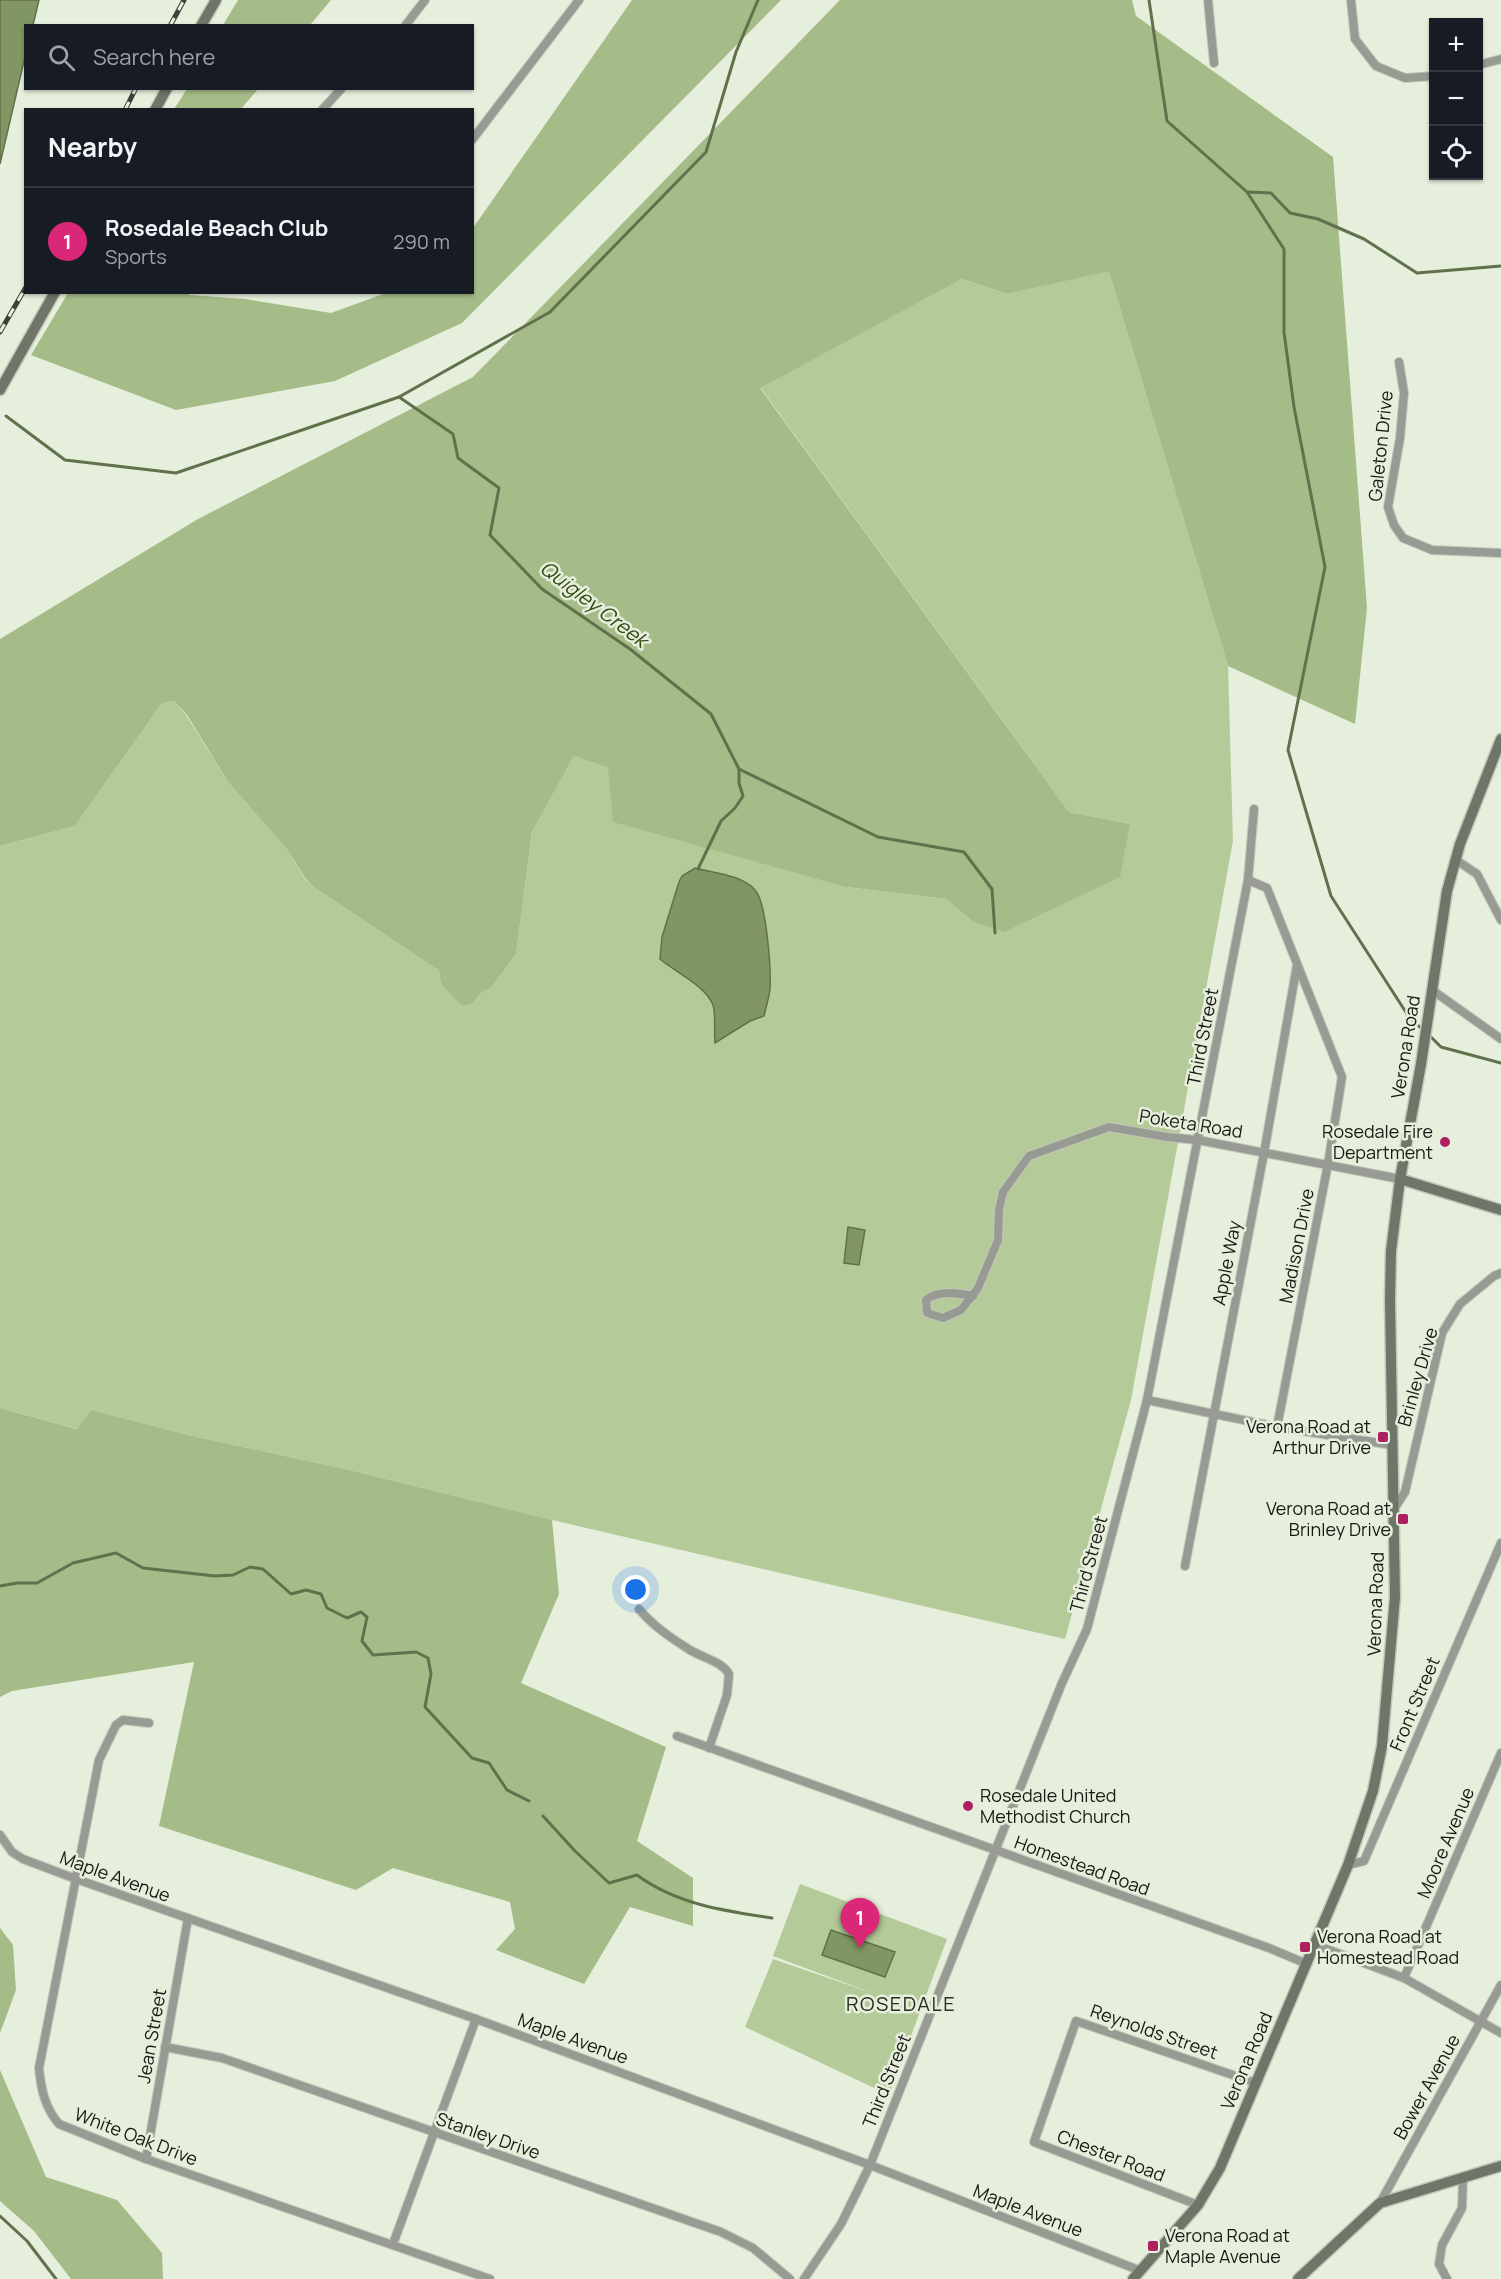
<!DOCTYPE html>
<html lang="en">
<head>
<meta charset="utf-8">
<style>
	:root { --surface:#171b24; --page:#20242c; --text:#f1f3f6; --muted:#9ea1a6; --line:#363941; --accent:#db2777 }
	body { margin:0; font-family:Manrope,sans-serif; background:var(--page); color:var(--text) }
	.controls { position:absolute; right:18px; top:18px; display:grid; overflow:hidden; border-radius:0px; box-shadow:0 2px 4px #0004 }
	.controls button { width:54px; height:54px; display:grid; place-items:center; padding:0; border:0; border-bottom:2px solid var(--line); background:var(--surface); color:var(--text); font:30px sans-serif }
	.you { position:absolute; left:636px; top:1590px; width:21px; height:21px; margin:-15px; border:4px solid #fff; border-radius:50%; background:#1a73e8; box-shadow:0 0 0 9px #1a73e833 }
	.badge { display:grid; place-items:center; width:39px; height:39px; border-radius:50%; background:var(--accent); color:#fff; font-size:20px; font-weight:700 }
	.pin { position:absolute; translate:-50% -50px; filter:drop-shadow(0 2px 3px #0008) }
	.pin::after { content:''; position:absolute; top:32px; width:21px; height:18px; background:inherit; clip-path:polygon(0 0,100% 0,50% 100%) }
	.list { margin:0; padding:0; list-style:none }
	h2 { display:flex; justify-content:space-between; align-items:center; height:78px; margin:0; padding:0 24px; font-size:26px }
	h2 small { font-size:20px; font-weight:400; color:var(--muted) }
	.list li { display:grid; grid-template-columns:39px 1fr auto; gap:18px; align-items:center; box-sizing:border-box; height:108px; padding:0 24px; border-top:2px solid var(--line) }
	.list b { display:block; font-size:22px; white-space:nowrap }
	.list p { margin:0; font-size:20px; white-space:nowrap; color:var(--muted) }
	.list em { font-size:20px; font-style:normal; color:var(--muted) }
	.icon { flex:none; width:33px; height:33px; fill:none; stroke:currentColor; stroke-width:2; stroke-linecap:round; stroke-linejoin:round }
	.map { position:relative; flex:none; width:1501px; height:2279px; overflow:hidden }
	.search { position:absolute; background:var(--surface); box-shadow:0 2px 4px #0004; left:24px; top:24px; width:450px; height:66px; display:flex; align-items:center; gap:15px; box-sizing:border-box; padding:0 21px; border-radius:0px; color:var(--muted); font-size:22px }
	.panel { position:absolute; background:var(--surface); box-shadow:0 2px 4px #0004; left:24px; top:108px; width:450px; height:186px; border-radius:0px }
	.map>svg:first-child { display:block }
	.green { fill:#b5ca99 }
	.forest { fill:#a5bc88 }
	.water { fill:#819663; stroke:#61714b; stroke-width:1.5 }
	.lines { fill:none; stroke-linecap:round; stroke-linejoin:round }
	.stream { stroke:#61714b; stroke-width:3 }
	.street-casing { stroke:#c1c8b8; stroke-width:10 }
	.secondary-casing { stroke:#c1c8b8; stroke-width:13 }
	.street { stroke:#979b93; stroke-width:8 }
	.secondary { stroke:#70756a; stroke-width:10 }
	.rail-casing { stroke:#3c4038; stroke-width:5 }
	.rail { stroke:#e6eedc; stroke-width:3; stroke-dasharray:9; stroke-linecap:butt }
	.poi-dot { fill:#ae215f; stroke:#e6eedc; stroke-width:2 }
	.labels { text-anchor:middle; stroke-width:5; stroke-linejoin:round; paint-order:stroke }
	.street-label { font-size:18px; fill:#171a14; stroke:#e6eedc }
	.poi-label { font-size:18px; fill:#171a14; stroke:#e6eedc; text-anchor:end }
	.water-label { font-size:20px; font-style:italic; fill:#364a11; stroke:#e6eedc }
	.neighbourhood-label { font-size:20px; letter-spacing:1.5px; fill:#282e20; stroke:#e6eedc }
</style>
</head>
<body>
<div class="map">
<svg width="1501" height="2279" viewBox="0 0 1501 2279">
	<rect width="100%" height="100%" fill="#e6eedc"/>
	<g class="green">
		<path d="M1109,270L1228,666L1233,841L1131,1400L1065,1639L552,1520L350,1470L197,1437L91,1410L78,1429L0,1408V846L75,826L162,703L174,701L186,715L228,782L289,852L305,879L314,887L439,971L441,984L472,1004L482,992L491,988L516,954L532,832L574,756L608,768L846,887L946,899L972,921L1130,824L1069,812L760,387L962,279L1007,294Z"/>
		<path d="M800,1884L947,1939L889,2095L745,2027L773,1959L875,1994L773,1956Z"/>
	</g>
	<g class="forest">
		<path d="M238,0H331L310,25H223Z"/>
		<path d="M632,0H781L462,323L335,381L176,410L31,355L68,293H187L190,295L245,299L331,313L386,293L472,292L473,228Z"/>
		<path d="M840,0H1132L1136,16L1333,157L1367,608L1355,724L1228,666L1109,271L1007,294L962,279L760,388L1069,812L1130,824L1120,877L1004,932L972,921L946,899L846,887L613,822L608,768L574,756L532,832L516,954L491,988L482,992L472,1004L462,1006L441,984L439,971L314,887L305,878L289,852L228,782L187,715L174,701L162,703L75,826L0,846V639L198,519L473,377Z"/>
		<path d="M187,89V88L258,89L241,109H174Z"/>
		<path d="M0,1408L77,1429L91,1410L197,1437L350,1470L552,1520L559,1594L521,1683L666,1747L637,1841L693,1878V1926L630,1907L584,1984L496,1950L515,1929L510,1902L393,1868L356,1890L159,1826L194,1662L12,1691L0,1697Z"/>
		<path d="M0,1928L13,1945L16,1990L0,2033Z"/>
		<path d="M0,2070L46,2177L117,2200L162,2253L163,2279H71L34,2231L0,2201Z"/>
	</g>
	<g class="water">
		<path d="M0,0H39L33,25L26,26L25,57L0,164Z"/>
		<path d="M695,868C714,873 742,875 755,890C767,903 771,971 770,989C769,998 766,1007 764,1016L750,1021L715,1043C714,1032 716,1015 713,1005C705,985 675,972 660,959L662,937L679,882L682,876Z"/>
		<path d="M848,1227L865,1230L859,1265L844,1263Z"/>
		<path d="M831,1930L895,1952L885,1977L822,1955Z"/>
	</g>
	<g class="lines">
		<g class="stream">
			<path d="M1149,0L1167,121L1247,192L1284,249V332L1294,407L1325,567L1288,750L1331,896L1409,1017L1424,1031"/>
			<path d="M1247,192L1271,193L1290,213L1318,219L1364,239L1417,273L1501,266"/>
			<path d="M399,397L550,312L706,152L736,52L758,0"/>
			<path d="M6,416L65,460L176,473L399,397L453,434L458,458L499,488L490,535L542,589L630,649L711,714L739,769L878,837L964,852L992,889L995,933"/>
			<path d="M698,869L721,821L735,808L743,796L739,783V769"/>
			<path d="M1429,1035L1441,1047L1501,1063"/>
			<path d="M0,1586L17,1583H37L73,1563L116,1553L143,1568L215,1576L233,1575L250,1567L263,1569L291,1594L306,1590L321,1594L327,1608L347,1618L361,1612L367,1617L362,1641L373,1655L416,1652L428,1658L431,1674L425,1707L472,1758L489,1763L507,1790L529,1801"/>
			<path d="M543,1816L575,1851L609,1883L637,1875C676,1904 724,1911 772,1918"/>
			<path d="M0,2216L27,2241L56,2279"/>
		</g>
		<defs>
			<g id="street">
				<path d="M1208,0L1214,63"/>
				<path d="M1351,0L1355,39L1376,66L1405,78L1434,76"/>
				<path d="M405,26L425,0"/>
				<path d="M1478,65L1501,59"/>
				<path d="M322,110L342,88"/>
				<path d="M472,140L579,0"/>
				<path d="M1399,362L1404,393L1400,438L1388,507L1394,525L1403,538L1432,550L1501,553"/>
				<path d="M1456,860L1477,874L1501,920"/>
				<path d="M1248,880L1267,888L1342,1077L1328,1164L1277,1427"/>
				<path d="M1432,990L1501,1039"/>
				<path d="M973,1296C958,1293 937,1290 926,1300L927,1313L943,1318L961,1310L978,1288L998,1240L999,1210L1003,1192L1029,1156L1109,1127L1167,1137L1198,1140L1400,1179"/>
				<path d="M1147,1400L1277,1427L1392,1445"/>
				<path d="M1394,1509L1405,1492L1442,1333L1460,1304L1494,1276L1501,1273"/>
				<path d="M1185,1566L1264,1153L1297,965"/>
				<path d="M639,1609C653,1626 671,1638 690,1650C703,1658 721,1661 729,1674L727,1695L709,1748"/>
				<path d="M149,1723L123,1720L116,1725L99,1760L39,2068C41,2089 45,2108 59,2124L146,2159L490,2279"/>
				<path d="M677,1736L1269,1948L1307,1964"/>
				<path d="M0,1835L12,1852L23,1859L76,1879L476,2019L870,2165L1141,2271"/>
				<path d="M1348,1865L1364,1861L1501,1543"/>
				<path d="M1316,1945L1404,1978L1501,2033"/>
				<path d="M1404,1978L1501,1753"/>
				<path d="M165,2047L222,2058L721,2232L753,2248L790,2279"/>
				<path d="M146,2159L188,1918"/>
				<path d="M1380,2203L1501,1985"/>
				<path d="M1198,2205L1034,2142L1076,2021L1256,2083"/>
				<path d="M393,2244L476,2019"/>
				<path d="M804,2279L841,2224L870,2165L1062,1683L1087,1629L1147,1400L1248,880L1254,809"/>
				<path d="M1447,2279L1439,2264L1442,2245L1462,2208L1463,2178"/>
			</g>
			<g id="secondary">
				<path d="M201,26L216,0"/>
				<path d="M155,110L167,88"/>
				<path d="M0,390L55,292"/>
				<path d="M1400,1179L1501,1210"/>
				<path d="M1133,2279L1198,2205L1220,2168L1348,1865L1373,1791L1382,1746L1395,1597L1390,1300L1391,1251L1400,1179L1421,1064L1447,891L1460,844L1501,739"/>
				<path d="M1298,2279L1380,2203L1501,2166"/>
			</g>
		</defs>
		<use href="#street" class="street-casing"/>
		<use href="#secondary" class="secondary-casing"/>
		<use href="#street" class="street"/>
		<use href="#secondary" class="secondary"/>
		<defs>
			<g id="rail">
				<path d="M170,26L184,0"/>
				<path d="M125,110L136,88"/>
				<path d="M0,332L26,287"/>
			</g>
		</defs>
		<use href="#rail" class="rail-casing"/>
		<use href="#rail" class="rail"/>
	</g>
	<g class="poi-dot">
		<circle cx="1445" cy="1142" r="6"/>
		<rect x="1377" y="1431" width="12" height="12" rx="3"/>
		<rect x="1397" y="1513" width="12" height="12" rx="3"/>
		<circle cx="968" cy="1806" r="6"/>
		<rect x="1299" y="1941" width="12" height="12" rx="3"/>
		<rect x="1147" y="2240" width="12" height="12" rx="3"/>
	</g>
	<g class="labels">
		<g class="street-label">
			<text transform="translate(1381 446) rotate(-84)" y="6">Galeton Drive</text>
			<text transform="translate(1203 1037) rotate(-79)" y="6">Third Street</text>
			<text transform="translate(1406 1047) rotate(-81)" y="6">Verona Road</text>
			<text transform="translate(1191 1124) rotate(9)" y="6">Poketa Road</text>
			<text transform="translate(1297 1246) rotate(-79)" y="6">Madison Drive</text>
			<text transform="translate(1227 1263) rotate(-79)" y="6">Apple Way</text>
			<text transform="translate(1418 1377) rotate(-74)" y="6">Brinley Drive</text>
			<text transform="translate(1089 1564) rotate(-75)" y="6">Third Street</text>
			<text transform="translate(1376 1604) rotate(-88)" y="6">Verona Road</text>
			<text transform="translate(1415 1704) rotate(-67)" y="6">Front Street</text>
			<text transform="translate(1446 1843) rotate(-67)" y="6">Moore Avenue</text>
			<text transform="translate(1082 1866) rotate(20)" y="6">Homestead Road</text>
			<text transform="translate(115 1877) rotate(20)" y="6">Maple Avenue</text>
			<text transform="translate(1154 2032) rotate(19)" y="6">Reynolds Street</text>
			<text transform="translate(152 2036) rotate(-80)" y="6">Jean Street</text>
			<text transform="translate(573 2039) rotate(20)" y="6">Maple Avenue</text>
			<text transform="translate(1247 2061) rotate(-67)" y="6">Verona Road</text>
			<text transform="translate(887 2081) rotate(-68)" y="6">Third Street</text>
			<text transform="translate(1427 2087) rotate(-61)" y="6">Bower Avenue</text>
			<text transform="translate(488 2136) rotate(19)" y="6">Stanley Drive</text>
			<text transform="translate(136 2137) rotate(21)" y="6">White Oak Drive</text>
			<text transform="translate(1111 2156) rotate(21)" y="6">Chester Road</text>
			<text transform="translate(1028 2211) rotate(21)" y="6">Maple Avenue</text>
		</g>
		<g class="poi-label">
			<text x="1433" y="1138">Rosedale Fire<tspan x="1433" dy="21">Department</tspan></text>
			<text x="1371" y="1433">Verona Road at<tspan x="1371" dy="21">Arthur Drive</tspan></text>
			<text x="1391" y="1515">Verona Road at<tspan x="1391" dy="21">Brinley Drive</tspan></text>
			<text x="980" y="1802" text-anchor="start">Rosedale United<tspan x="980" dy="21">Methodist Church</tspan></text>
			<text x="1317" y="1943" text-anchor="start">Verona Road at<tspan x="1317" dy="21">Homestead Road</tspan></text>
			<text x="1165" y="2242" text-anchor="start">Verona Road at<tspan x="1165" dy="21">Maple Avenue</tspan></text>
		</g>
		<g class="water-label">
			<text transform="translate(594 604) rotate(37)" y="7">Quigley Creek</text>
		</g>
		<g class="neighbourhood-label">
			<text x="901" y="2011">ROSEDALE</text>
		</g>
	</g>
</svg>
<div class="controls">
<button>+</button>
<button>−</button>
<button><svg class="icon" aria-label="locate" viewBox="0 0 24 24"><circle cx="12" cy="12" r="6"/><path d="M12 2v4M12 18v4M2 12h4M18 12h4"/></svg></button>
</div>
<div class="you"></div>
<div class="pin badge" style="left:860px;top:1948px">1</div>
<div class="search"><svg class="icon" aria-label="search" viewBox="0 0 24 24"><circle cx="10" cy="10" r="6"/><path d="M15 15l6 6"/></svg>Search here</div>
<section class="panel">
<h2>Nearby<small></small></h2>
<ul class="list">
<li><span class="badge">1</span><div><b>Rosedale Beach Club</b><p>Sports</p></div><em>290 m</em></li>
</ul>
</section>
</div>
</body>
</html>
